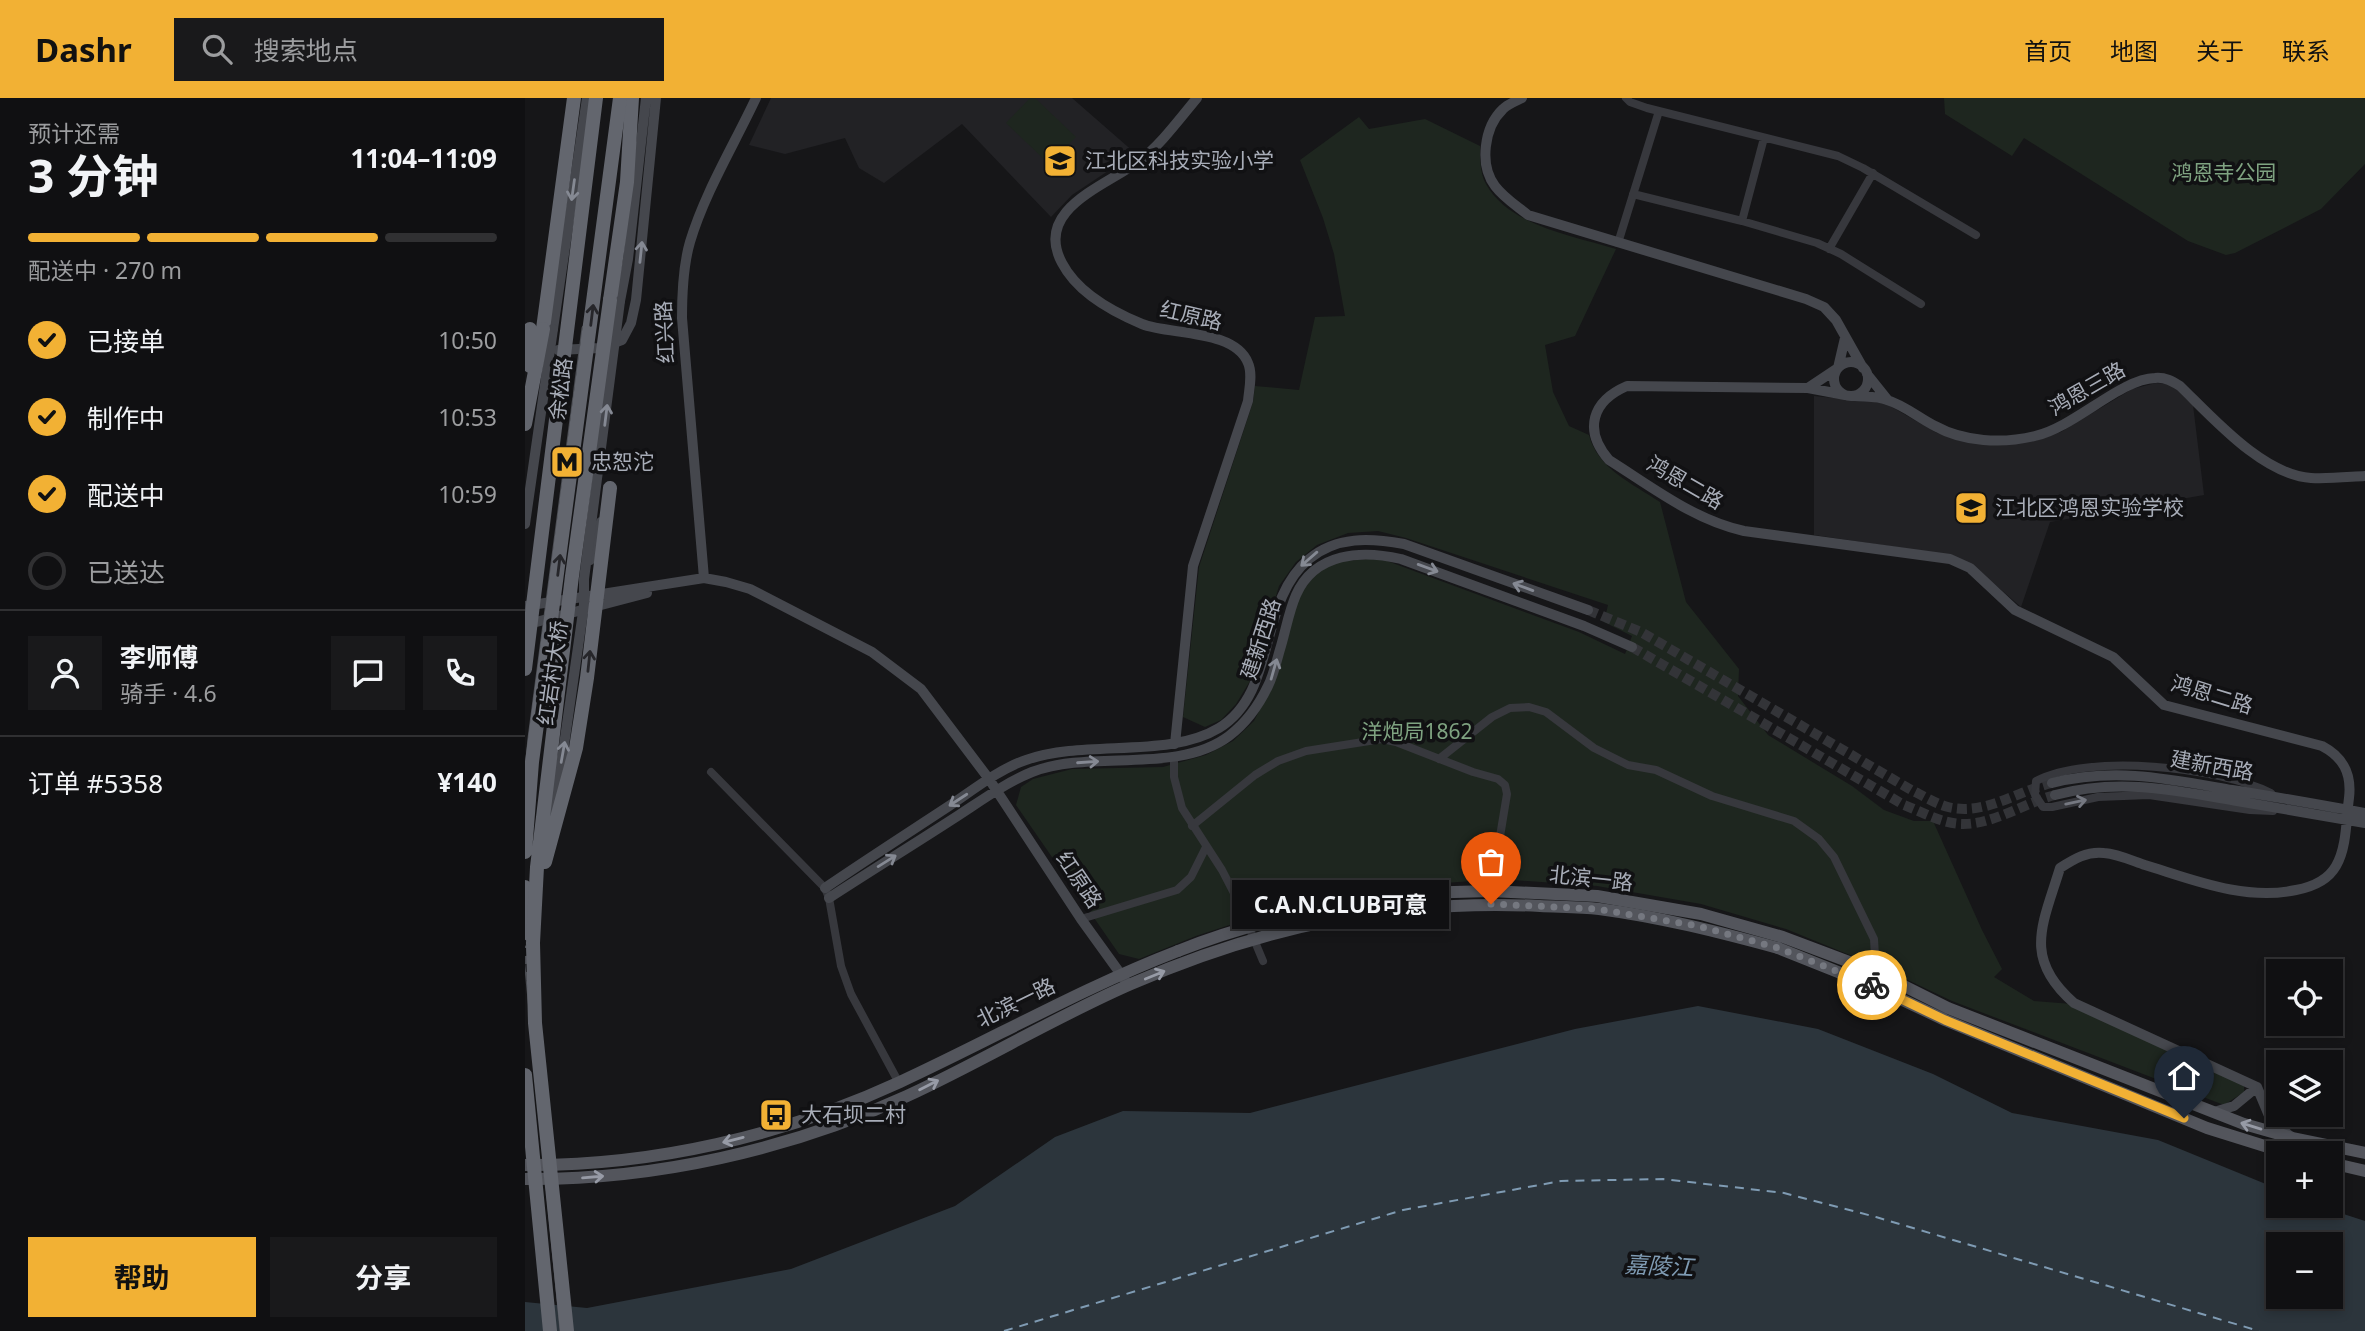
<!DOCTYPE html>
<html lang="zh">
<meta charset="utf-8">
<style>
body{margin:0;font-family:"Noto Sans","Noto Sans SC",sans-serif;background:#19191b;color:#f1f3f6;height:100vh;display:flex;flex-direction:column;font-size:26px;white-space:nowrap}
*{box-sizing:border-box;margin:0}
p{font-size:23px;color:#9c9d9f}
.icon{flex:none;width:38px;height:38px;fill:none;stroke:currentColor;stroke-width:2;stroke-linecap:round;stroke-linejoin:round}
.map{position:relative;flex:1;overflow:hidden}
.panel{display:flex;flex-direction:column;background:#101012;width:525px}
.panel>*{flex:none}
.controls{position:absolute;left:1741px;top:861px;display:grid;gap:14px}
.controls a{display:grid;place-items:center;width:77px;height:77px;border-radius:0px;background:#101012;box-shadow:0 4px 10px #0003,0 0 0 2px #303032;font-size:35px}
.pin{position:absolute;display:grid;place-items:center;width:60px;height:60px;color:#fff;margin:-72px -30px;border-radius:50% 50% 50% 0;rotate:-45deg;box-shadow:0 0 7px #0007}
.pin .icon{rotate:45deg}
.courier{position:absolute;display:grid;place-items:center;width:70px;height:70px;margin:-35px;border:5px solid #f2b134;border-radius:50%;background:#fff;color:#222;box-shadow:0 2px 9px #0007}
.bubble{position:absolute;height:49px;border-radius:0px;background:#101012;box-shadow:0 4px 10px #0003,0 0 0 2px #303032;font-size:23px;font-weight:700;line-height:49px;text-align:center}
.headline em{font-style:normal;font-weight:700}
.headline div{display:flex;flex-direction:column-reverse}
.headline{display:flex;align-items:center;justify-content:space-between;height:119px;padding:0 28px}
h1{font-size:46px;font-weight:700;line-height:52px}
.bar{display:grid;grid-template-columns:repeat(4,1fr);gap:10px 7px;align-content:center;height:84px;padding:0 28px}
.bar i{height:9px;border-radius:5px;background:#303032}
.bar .on{background:#f2b134}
.bar p{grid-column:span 4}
.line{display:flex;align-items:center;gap:18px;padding:0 28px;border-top:2px solid #303032}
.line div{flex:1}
.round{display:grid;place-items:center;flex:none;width:74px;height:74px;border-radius:0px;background:#19191b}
ol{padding:0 28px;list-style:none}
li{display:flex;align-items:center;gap:21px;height:77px}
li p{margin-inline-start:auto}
li .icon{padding:7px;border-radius:50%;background:#f2b134;color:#111;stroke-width:4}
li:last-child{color:#9c9d9f}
li i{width:38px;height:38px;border:4px solid #303032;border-radius:50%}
.cta{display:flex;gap:14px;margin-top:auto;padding:14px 28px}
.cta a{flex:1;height:80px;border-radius:0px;background:#f2b134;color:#111;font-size:28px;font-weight:700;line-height:80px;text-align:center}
.cta a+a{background:#19191b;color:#f1f3f6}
header{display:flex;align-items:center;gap:42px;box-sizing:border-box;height:98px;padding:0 35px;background:#f2b134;color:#111}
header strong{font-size:33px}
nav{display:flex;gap:38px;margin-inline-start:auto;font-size:24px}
.search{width:490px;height:63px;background:#19191b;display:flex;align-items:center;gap:18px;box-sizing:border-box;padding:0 24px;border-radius:0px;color:#9c9d9f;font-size:26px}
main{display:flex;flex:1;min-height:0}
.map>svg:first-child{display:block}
</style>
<header>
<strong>Dashr</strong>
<div class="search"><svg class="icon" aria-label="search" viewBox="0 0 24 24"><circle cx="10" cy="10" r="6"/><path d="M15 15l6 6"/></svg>搜索地点</div>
<nav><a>首页</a><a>地图</a><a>关于</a><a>联系</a></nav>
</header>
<main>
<section class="panel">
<div class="headline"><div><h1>3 分钟</h1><p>预计还需</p></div><em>11:04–11:09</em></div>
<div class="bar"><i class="on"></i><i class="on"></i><i class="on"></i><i></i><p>配送中 · 270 m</p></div>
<ol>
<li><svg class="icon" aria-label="check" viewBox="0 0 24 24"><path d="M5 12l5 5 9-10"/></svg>已接单<p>10:50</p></li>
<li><svg class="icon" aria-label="check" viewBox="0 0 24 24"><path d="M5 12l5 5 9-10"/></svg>制作中<p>10:53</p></li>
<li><svg class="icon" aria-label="check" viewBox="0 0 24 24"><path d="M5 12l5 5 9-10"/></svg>配送中<p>10:59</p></li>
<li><i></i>已送达</li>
</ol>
<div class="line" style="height:126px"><a class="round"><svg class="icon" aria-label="person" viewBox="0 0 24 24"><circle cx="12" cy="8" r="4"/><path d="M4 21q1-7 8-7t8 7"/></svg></a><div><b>李师傅</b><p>骑手 · 4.6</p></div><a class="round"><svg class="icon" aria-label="chat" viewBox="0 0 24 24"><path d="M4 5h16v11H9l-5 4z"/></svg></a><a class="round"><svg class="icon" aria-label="phone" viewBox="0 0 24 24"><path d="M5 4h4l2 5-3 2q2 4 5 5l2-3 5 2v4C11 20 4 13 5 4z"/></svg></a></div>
<div class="line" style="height:91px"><div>订单 #5358</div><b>¥140</b></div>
<div class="cta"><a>帮助</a><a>分享</a></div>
</section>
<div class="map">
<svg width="1840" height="1233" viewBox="0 0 1840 1233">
<rect width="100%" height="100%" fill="#161618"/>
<path fill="#222225" d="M246,0H547L610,55L547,97L526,119L437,26L359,85L334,70L320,40L260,56L224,47Z
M1631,285L1643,286L1652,290L1668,307L1679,397L1525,424L1496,509L1446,466L1425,457L1289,437V298L1360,305L1412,335L1510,343L1536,334L1607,291Z"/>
<path fill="#1e261f" d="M505,0H510L551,39L524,66L481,25Z
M1419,0H1840V66L1796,111L1710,155L1701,157L1663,143L1499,40L1487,58L1420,16Z
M834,19L844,31L900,21L955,48C955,60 955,76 961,86C984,128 1049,138 1091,151L1050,238L1020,247L1028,294L1044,328L1064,337C1072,370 1108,386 1135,404L1161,504L1214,571L1213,598L1243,637L1327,688L1359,712L1389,723H1408L1457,832L1477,871L1469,879L1509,903L1547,906L1719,987V994L1699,1007L1427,903L1364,873L1261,831L1176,806L1072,788L975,781L892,787L804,800L744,814L671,838L614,861L594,856L491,707L496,689L508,681L547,671L638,669L681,657L708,643L729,623L747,588L774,497L791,476L810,464L854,460L1054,534L1100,556L1107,538L1079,524L1083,507L881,440L853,433L823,435L792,447L771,464L754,488L725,583L711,606L696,622L680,629L658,619L674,469L728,304L730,288L774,292L790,219L820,218L809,156L798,120L775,62Z"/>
<path fill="#2c353c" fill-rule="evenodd" d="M1173,908L1293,931L1408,976L1487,1015L1633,1042L1753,1091L1754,1108H1794L1840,1123V1233H0V1204L62,1210L266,1171L430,1108L530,1039L598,1013L725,1015L1050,931ZM1754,1146H1806V1199H1754Z"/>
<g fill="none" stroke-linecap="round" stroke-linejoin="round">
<path stroke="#7f9bb3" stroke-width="2" stroke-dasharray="9 7" stroke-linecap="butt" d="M479,1233L878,1112L1036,1083L1138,1081L1259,1095L1351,1119L1734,1233"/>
<path stroke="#333438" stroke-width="10" stroke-dasharray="10 5" stroke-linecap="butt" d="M1063,512L1116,534L1388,693C1399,698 1411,706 1423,709C1460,718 1492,693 1527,685
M1107,549L1379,707C1397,714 1416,725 1436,726C1468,727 1499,705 1530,697"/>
<path stroke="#37383d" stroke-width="8" d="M1101,0L1105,4L1122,10L1313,58L1338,70L1451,137
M1108,96L1217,123L1292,145L1316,156L1396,206
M1217,123L1239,40
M1093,145L1134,13
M1304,151L1348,75
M649,658V679L657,710L697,772L713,803L738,863
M914,661L967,619L985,610L1004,609L1021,614L1069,650L1103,667L1131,672L1187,698L1269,723L1294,741L1309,759L1349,841L1351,874
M186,674L300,790L304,800L316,868L326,896L374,985
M1746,695C1693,669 1564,655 1511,683L1510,697L1518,709H1527L1573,699L1624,697L1725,712L1748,713
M667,728L730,677L753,663L781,653L857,641L871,644L948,674L973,681L980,687L982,696L966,793
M556,821L652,792L666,779L681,749"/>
<path stroke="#45474d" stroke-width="10" d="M997,0C991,3 983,6 978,11C959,29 954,67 970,88C979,100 992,108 1003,117L1281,201L1299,209L1311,222L1338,270
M95,203L103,161L121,0
M28,231L62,0
M33,252L75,250L97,242L106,225L111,202L131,0
M1309 281a17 17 0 1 1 34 0a17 17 0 1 1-34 0Z
M1342,276L1362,301
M1283,290L1313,270L1320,240
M1320,297L1283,290L1102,288C1067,303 1058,332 1084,362C1127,389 1169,422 1219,433L1425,461L1445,470L1490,512L1588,559L1639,607L1797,648C1818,659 1827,675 1824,700C1821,722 1822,749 1811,768C1803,782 1787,789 1771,792C1720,803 1669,782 1620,767C1608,763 1593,756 1579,755C1562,753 1549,761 1535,770C1518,826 1497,860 1549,905L1732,989
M1330,298C1340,299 1353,298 1362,302C1379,307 1394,320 1410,328C1439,344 1477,346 1510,338C1550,329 1595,281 1630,280C1640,279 1647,283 1655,288C1688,320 1738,377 1786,380C1803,381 1822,379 1840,378
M65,462L76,424
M179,480L157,220C157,194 158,168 165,144C180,94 209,47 231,0
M0,508L179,480L201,484L225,491L347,554L396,591L464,681L556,821L600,882
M0,527L122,495
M650,646L668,468L723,303C724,291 728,276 723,265C710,231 644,237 617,226C588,214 552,194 537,165C508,111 581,88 614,63C634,49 656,19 672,0
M1527,685C1590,669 1644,681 1707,692C1752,699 1796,707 1840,715
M1530,697C1594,680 1648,692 1712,703C1755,710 1797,718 1840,725
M300,790C341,762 383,735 424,708C448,692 474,671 501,662C561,641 643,661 694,630C753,594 732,504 784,461C812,438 845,440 879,446L1063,512
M304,800C347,772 391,745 434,717C457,702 482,684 507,674C567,651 652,677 704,638C721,625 734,607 743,588C749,576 752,561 756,548C761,531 764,513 771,497C790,454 837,452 876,461L1059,528L1107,549
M1689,1014L1709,1008L1732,989L1745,1020L1766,1039"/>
<path stroke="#53555c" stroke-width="12" d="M849,802L892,795L966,793L1072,798L1176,816L1258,839L1351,874L1423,910L1719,1026L1768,1040L1840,1055
M1253,850L1348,888L1420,922L1682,1030L1762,1055
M1806,1065L1840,1073
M0,1067C128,1068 258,1038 375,984C468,941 557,890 653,853"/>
<path stroke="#63666e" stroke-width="14" d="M85,202L102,84L107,0
M18,231L49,0
M0,789L4,836"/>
<defs>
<path id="rail" d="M0,693L5,640L59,230
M0,850L37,1233"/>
</defs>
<use href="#rail" stroke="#4a4c52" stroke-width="5"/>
<use href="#rail" stroke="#111113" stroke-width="2.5" stroke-dasharray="8" stroke-linecap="butt"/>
<path stroke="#45474d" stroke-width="10" d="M0,426L28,231
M23,729L38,654L59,507V481L95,203"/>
<path stroke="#53555c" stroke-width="12" d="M653,853C716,828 782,812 849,802
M0,1081C130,1082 264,1052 382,998C458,963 530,919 606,886C739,828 869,801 1015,808C1034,809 1054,809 1074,811C1135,819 1194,834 1253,850"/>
<path stroke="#63666e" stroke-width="14" d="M5,231V268
M0,326L18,231
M0,571L71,0
M0,754L7,664L95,0
M20,764L51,650L62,580L85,390
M0,977L25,1233
M42,1233L10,925L8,845L12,769L47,478L85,202"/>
</g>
<defs><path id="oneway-shaft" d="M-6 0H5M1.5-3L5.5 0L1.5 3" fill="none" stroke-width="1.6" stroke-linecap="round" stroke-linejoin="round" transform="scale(1.75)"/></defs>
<g stroke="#858993">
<use href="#oneway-shaft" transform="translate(48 92) rotate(98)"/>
<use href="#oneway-shaft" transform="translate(116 154) rotate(-84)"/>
<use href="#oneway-shaft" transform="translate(81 317) rotate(-83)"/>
<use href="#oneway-shaft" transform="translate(784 461) rotate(139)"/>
<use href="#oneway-shaft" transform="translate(903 470) rotate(20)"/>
<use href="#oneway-shaft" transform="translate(998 489) rotate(-160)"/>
<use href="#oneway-shaft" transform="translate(749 571) rotate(-74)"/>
<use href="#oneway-shaft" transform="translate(38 654) rotate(-80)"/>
<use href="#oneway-shaft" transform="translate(563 664) rotate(-4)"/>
<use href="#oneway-shaft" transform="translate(433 702) rotate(147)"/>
<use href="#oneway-shaft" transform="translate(362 763) rotate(-32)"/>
</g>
<g stroke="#26262a">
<use href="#oneway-shaft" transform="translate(67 217) rotate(-83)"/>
<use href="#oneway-shaft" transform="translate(34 467) rotate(-83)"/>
<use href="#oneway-shaft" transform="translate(64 563) rotate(-84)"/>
</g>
<use stroke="#757881" href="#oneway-shaft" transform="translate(1551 704) rotate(-12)"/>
<g stroke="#979ba6">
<use href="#oneway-shaft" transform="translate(630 877) rotate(-22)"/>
<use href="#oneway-shaft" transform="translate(404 987) rotate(-27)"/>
<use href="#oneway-shaft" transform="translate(1726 1028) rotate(-163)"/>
<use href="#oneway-shaft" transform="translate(208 1042) rotate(166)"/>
<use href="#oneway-shaft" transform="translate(68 1079) rotate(-5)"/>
</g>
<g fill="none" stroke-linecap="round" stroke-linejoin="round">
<path stroke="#757880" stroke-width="7" stroke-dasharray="0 12.6" d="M966,806L1072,811L1173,828L1253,850L1347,887"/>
<path stroke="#f2b134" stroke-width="9" d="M1347,887L1420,922L1659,1020"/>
</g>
<defs>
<symbol id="school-square" viewBox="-11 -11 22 22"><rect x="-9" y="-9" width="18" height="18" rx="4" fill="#f2b134" stroke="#111113"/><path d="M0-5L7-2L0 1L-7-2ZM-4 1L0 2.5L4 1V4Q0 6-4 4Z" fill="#111"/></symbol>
<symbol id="metro-square" viewBox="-11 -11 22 22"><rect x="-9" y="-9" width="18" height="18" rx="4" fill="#f2b134" stroke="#111113"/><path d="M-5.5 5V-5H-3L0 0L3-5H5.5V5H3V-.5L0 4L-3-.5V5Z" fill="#111"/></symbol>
<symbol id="bus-square" viewBox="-11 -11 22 22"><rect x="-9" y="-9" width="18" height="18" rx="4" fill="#f2b134" stroke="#111113"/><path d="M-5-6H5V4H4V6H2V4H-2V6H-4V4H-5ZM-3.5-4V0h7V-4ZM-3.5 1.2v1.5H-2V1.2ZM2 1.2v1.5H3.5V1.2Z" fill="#111"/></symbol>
</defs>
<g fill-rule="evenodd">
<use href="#school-square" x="516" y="44" width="38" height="38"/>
<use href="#metro-square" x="23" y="345" width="38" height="38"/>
<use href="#school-square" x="1427" y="391" width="38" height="38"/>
<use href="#bus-square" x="232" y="998" width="38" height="38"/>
</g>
<g text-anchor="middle" stroke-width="7" stroke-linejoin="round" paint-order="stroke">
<g font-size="21" fill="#a8adb8" stroke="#111113" text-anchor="start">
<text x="560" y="70">江北区科技实验小学</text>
<text x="66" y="371">忠恕沱</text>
<text x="1470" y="417">江北区鸿恩实验学校</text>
<text x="276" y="1024">大石坝二村</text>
</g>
<g font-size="21" fill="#7fa381" stroke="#111113">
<text x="1699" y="82">鸿恩寺公园</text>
<text x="892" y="641">洋炮局1862</text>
</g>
<g font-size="21" fill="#a8adb8" stroke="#111113">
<text transform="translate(666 218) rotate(13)" y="7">红原路</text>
<text transform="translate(140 234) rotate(-93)" y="7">红兴路</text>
<text transform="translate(36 291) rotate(-83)" y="7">余松路</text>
<text transform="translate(1562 291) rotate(-30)" y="7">鸿恩三路</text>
<text transform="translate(1160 385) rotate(30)" y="7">鸿恩二路</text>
<text transform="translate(736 541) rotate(-72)" y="7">建新西路</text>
<text transform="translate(28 575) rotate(-82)" y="7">红岩村大桥</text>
<text transform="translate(1687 597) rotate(17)" y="7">鸿恩二路</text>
<text transform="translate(1687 668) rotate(10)" y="7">建新西路</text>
<text transform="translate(1066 781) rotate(6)" y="7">北滨一路</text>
<text transform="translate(554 782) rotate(56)" y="7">红原路</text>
<text transform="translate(491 905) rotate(-26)" y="7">北滨一路</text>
</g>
<g font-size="23" font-style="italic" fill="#7f9bb3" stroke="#111113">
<text transform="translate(1134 1168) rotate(3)" y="8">嘉陵江</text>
</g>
</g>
</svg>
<div class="controls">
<a><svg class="icon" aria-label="locate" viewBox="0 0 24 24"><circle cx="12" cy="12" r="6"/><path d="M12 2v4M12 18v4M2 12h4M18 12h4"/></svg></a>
<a><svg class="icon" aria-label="layers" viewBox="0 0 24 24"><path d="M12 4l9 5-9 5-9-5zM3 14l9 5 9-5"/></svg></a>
<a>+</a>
<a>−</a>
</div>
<div class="pin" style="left:966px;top:806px;background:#ea580c"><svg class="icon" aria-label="bag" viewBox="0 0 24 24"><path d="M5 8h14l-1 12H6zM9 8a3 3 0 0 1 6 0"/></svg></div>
<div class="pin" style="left:1659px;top:1020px;background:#1f2937"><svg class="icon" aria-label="home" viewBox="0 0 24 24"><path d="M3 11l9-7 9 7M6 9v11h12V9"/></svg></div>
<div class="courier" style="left:1347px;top:887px"><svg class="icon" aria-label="bike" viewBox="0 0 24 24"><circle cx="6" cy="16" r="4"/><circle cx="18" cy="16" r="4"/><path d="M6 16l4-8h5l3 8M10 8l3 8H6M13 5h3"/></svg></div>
<div class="bubble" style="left:707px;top:782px;width:217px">C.A.N.CLUB可意</div>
</div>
</main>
